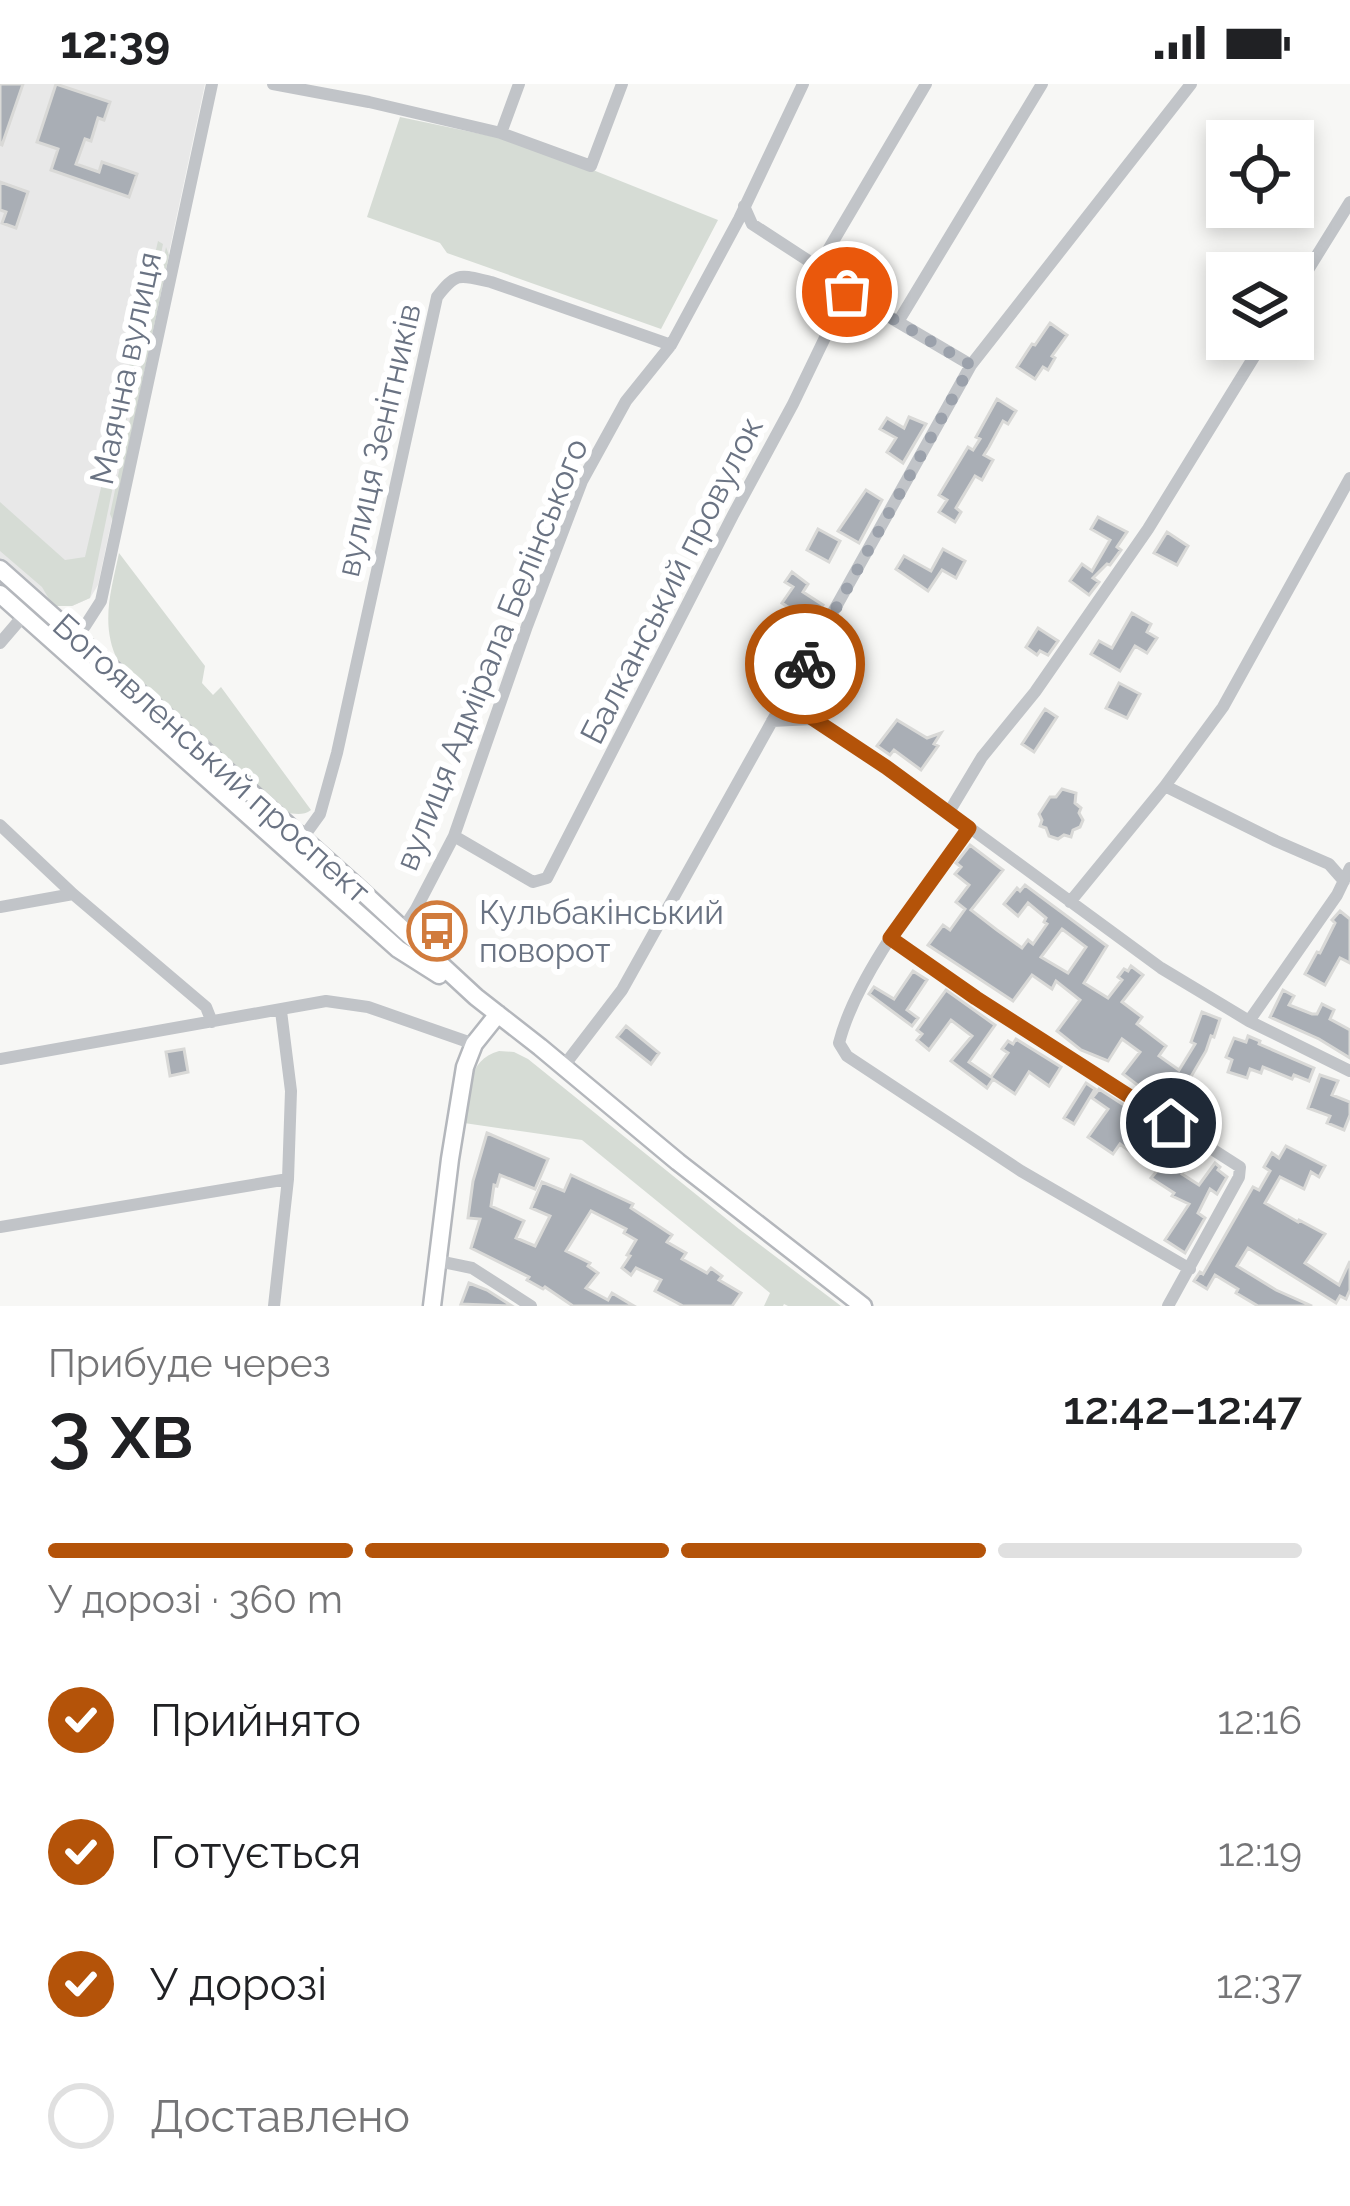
<!DOCTYPE html>
<html lang="uk">
<meta charset="utf-8">
<style>
body{margin:0;font-family:Raleway,sans-serif;background:#f6f6f6;color:#202124;height:100vh;display:flex;flex-direction:column;font-size:45px;white-space:nowrap}
*{box-sizing:border-box;margin:0}
p{font-size:39px;color:#757577}
.icon{flex:none;width:66px;height:66px;fill:none;stroke:currentColor;stroke-width:2;stroke-linecap:round;stroke-linejoin:round}
.map{position:relative;height:1222px;overflow:hidden}
.details{display:flex;flex-direction:column;background:#fff;flex:1}
.details>*{flex:none}
.fabs{position:absolute;left:1206px;top:36px;display:grid;gap:24px}
.fabs a{display:grid;place-items:center;width:108px;height:108px;border-radius:0px;background:#fff;box-shadow:0 6px 18px #0003;font-size:60px}
.pin{position:absolute;display:grid;place-items:center;width:102px;height:102px;color:#fff;margin:-51px;border:6px solid #fff;border-radius:50%;box-shadow:0 3px 12px #0007}
.courier{position:absolute;display:grid;place-items:center;width:120px;height:120px;margin:-60px;border:9px solid #b45309;border-radius:50%;background:#fff;color:#222;box-shadow:0 3px 15px #0007}
.summary em{font-style:normal;font-weight:600}
.summary div{display:flex;flex-direction:column-reverse}
.summary{display:flex;align-items:center;justify-content:space-between;height:204px;padding:0 48px}
h1{font-size:78px;font-weight:600;line-height:90px}
.bar{display:grid;grid-template-columns:repeat(4,1fr);gap:18px 12px;align-content:center;height:144px;padding:0 48px}
.bar i{height:15px;border-radius:9px;background:#e0e0e0}
.bar .selected{background:#b45309}
.bar p{grid-column:span 4}
ol{padding:0 48px;list-style:none}
li{display:flex;align-items:center;gap:36px;height:132px}
li p{margin-inline-start:auto}
li .icon{padding:12px;border-radius:50%;background:#b45309;color:#fff;stroke-width:4}
li:last-child{color:#757577}
li i{width:66px;height:66px;border:6px solid #e0e0e0;border-radius:50%}
.status{display:flex;justify-content:space-between;align-items:center;height:84px;padding:0 60px;background:#fff;direction:ltr}
.status svg{height:33px;fill:currentColor}
.map>svg:first-child{display:block}
</style>
<div class="status"><b>12:39</b><svg viewBox="0 0 49 12"><path d="M0 12V9h3v3zM5 12V6h3v6zM10 12V3h3v9zM15 12V0h3v12zM26 1h20v11H26zM47 4h2v5h-2z"/></svg></div>
<div class="map">
<svg width="1350" height="1222" viewBox="0 0 1350 1222">
<rect width="100%" height="100%" fill="#f7f7f5"/>
<path fill="#e8e8e8" d="M0,0H205L98,501L90,514L72,522H53L0,476Z"/>
<path fill="#d6dcd5" d="M400,33L500,54L588,84L718,136L661,245L447,169L440,159L367,133Z
M158,157L163,160L90,514L72,522H53L42,503L0,467V418L65,476L85,473Z
M166,163L169,171L113,437L110,430Z
M119,469L205,582L202,599L213,611L221,603L311,726C303,732 294,730 285,728L118,577C100,541 111,507 119,469Z
M499,967L514,968L528,975L739,1145L841,1222H788L784,1220L783,1222H764L770,1209L582,1056L464,1039C469,1010 466,976 499,967Z"/>
<path fill="#a9aeb5" stroke="#d9d9d7" stroke-width="3" fill-rule="evenodd" d="M0,0H23L2,61L0,60Z
M56,0L110,18L104,36L98,34L91,57L85,55L76,80L99,88L102,78L137,90L129,113L51,86L58,65L37,58Z
M0,98L28,108L16,144L2,139L6,128L0,126Z
M1050,239L1067,251L1052,272L1055,274L1048,286L1043,283L1035,295L1017,283L1032,260L1035,261Z
M997,315L1016,327L1008,340L1003,337L989,363L984,371L993,376L982,396L975,392L956,424L961,428L955,438L939,428L947,416L939,411L968,363L973,366L980,355L976,353Z
M909,333L926,340L903,379L887,368L896,354L880,345L887,334L904,344Z
M866,406L882,416L859,459L838,447Z
M1098,433L1127,448L1117,463L1121,466L1110,481L1107,480L1093,494L1099,498L1089,511L1070,497L1082,480L1092,487L1110,456L1091,445Z
M818,445L840,457L829,478L807,466Z
M1167,448L1188,462L1177,481L1154,469Z
M943,465L965,477L956,494L942,486L928,507L896,485L904,472L931,487Z
M792,488L808,500L803,508L823,521L799,556L787,549L798,530L782,519L793,503L785,498Z
M1132,529L1151,540L1147,548L1157,554L1147,569L1135,562L1120,587L1091,570L1099,557L1112,564Z
M1038,544L1058,557L1048,571L1040,567L1037,571L1026,563Z
M1119,599L1140,610L1127,634L1106,624Z
M1045,625L1057,633L1034,668L1022,660Z
M897,636L927,654L941,649L934,660L938,662L921,686L894,666L890,671L877,662Z
M1062,705L1076,709L1075,719L1081,724L1079,729L1083,736L1080,743L1073,746L1071,753L1064,751L1058,755L1049,752L1046,744L1040,742L1042,736L1039,730L1050,713H1056Z
M970,761L1003,786L971,826L997,846L1022,864L1028,856L1033,860L1047,840L1044,838L1046,834L1028,819L1018,832L1004,820L1017,804L1020,807L1025,801L1107,862L1084,899L1108,914L1122,896L1118,893L1124,885L1128,887L1131,882L1143,891L1122,918L1142,933L1137,940L1166,962L1159,972L1179,986L1195,960L1191,958L1202,928L1220,935L1214,953L1211,952L1206,967L1189,996L1195,1000L1191,1010L1179,1026L1162,1016L1167,1009L1149,999L1144,1006L1123,990L1140,968L1122,955L1108,977L1081,966L1057,947L1080,916L1056,897L1052,905L1032,891L1013,917L928,861L943,841L950,846L965,825L956,818L969,801L955,790L961,783L956,779ZM1062,845L1086,863L1068,889L1041,873Z
M1340,827L1350,835V879L1340,874L1325,901L1305,890L1317,868L1320,869L1335,839L1332,836Z
M913,887L927,896L907,926L918,934L912,942L869,910L874,903L894,915Z
M946,906L995,941L969,978L991,993L1008,969L1002,965L1008,957L1013,960L1016,955L1061,983L1049,1002L1029,988L1015,1010L993,995L987,1004L951,977L972,952L951,936L929,966L917,956L922,950L917,946Z
M1283,906L1294,912L1289,921L1312,930H1317L1322,920L1334,926L1330,935L1350,946V974L1319,955L1270,933Z
M626,942L659,969L651,980L617,953Z
M1248,952L1260,957L1259,960L1314,984L1309,997L1294,991L1292,995L1263,983L1261,989L1250,985L1247,994L1228,988L1232,976L1226,973L1234,954L1246,958Z
M184,965L188,988L170,992L166,968Z
M1320,991L1338,997L1332,1011L1350,1018V1031L1344,1046L1327,1039L1330,1032L1308,1024Z
M1086,999L1095,1005L1074,1040L1064,1034Z
M1099,1005L1144,1034L1162,1049L1141,1076L1120,1060L1113,1070L1088,1053L1108,1025L1092,1014Z
M487,1049L548,1075L535,1105L500,1091L497,1102L494,1101L491,1122L524,1137L516,1154L535,1162L550,1132L531,1124L542,1098L564,1107L571,1091L633,1120L631,1124L672,1151L667,1158L686,1169L682,1175L707,1189L711,1184L722,1192L719,1196L741,1209L732,1222H683L655,1207L661,1196L636,1184L631,1191L622,1184L630,1172L627,1171L636,1156L624,1149L626,1145L591,1127L566,1167L590,1179L588,1182L598,1189L586,1204L608,1216L612,1209L634,1222H573L545,1203L543,1205L527,1196L529,1193L471,1164L480,1135L468,1134L473,1097Z
M1184,1060L1196,1068L1182,1090L1199,1101L1215,1079L1220,1083L1218,1086L1227,1093L1217,1110L1210,1105L1198,1129L1205,1134L1185,1169L1165,1156L1189,1120L1172,1112L1174,1109L1151,1094L1173,1068L1177,1071Z
M1286,1062L1325,1082L1319,1093L1311,1088L1304,1105L1280,1093L1265,1119L1298,1138L1299,1136L1325,1150L1305,1179L1339,1201L1350,1177V1206L1346,1215L1340,1212L1336,1219L1248,1164L1237,1182L1276,1206L1312,1222H1258L1236,1209L1238,1205L1215,1191L1207,1205L1194,1197L1200,1188L1203,1190L1253,1103L1259,1106L1270,1087L1264,1083L1272,1069L1279,1074Z
M469,1199L487,1206L512,1222L461,1220Z"/>
<g fill="none" stroke-linecap="round" stroke-linejoin="round">
<defs>
<path id="secondary" d="M0,485L356,802L476,913L540,963L678,1078L863,1222
M0,510L398,865L439,891
M432,1222L450,1075L465,983L474,960L498,930"/>
</defs>
<use href="#secondary" stroke="#b4b7bc" stroke-width="21"/>
<path stroke="#c1c4c8" stroke-width="12" d="M273,0L369,18L501,49L591,82L622,0
M501,49L519,0
M744,122L752,140L818,183L847,208L971,281
M818,183L926,0
M1293,210L1350,118
M898,238L1042,0
M0,559L24,531
M64,567L85,542L101,517L212,0
M793,602L812,635L887,683L1161,884L1249,937L1350,987
M772,637L812,635
M1165,702L1276,757L1329,780L1344,797
M949,728L982,673L1035,608L1148,445L1265,255
M0,741L73,810L206,923L212,938
M969,744C926,804 857,888 839,959L847,972L1021,1087L1190,1185
M454,752L533,798L547,794L733,431L793,320L847,208
M302,755L320,730L337,669L437,213C457,187 460,191 491,198L671,261
M1070,818L1165,702L1223,623L1350,394
M0,823L73,810
M403,845L416,825L454,752L527,542L582,397L626,317L671,261L739,135L803,0
M890,854L976,914L1240,1083L1239,1093L1168,1222
M1249,937L1337,811L1350,784
M0,975L326,917L368,923L474,960
M563,983L622,906L971,281L1191,0
M0,1143L288,1095
M438,1177L472,1184L531,1222
M274,1222L288,1095L291,1007L281,927"/>
<use href="#secondary" stroke="#fff" stroke-width="16"/>
</g>
<g fill="none" stroke-linecap="round" stroke-linejoin="round">
<path stroke="#9ba1ab" stroke-width="12" stroke-dasharray="0 21.6" d="M805,580L971,281L847,208"/>
<path stroke="#b45309" stroke-width="15" d="M805,580L793,602L812,634L886,683L969,744L890,854L976,914L1171,1039"/>
</g>
<defs>
<symbol id="bus-ring" viewBox="-11 -11 22 22"><circle r="9.5" fill="#fff" stroke="#d17b3c" stroke-width="1.5"/><path d="M-5-6H5V4H4V6H2V4H-2V6H-4V4H-5ZM-3.5-4V0h7V-4ZM-3.5 1.2v1.5H-2V1.2ZM2 1.2v1.5H3.5V1.2Z" fill="#d17b3c"/></symbol>
</defs>
<g fill-rule="evenodd">
<use href="#bus-ring" x="404" y="814" width="66" height="66"/>
</g>
<g text-anchor="middle" stroke-width="12" stroke-linejoin="round" paint-order="stroke">
<g font-size="33" fill="#6a7383" stroke="#fff">
<text transform="translate(125 284) rotate(-78)" y="12">Маячна вулиця</text>
<text transform="translate(378 356) rotate(-77)" y="12">вулиця Зенітників</text>
<text transform="translate(671 496) rotate(-63)" y="12">Балканський провулок</text>
<text transform="translate(491 570) rotate(-68)" y="12">вулиця Адмірала Белінського</text>
<text transform="translate(212 674) rotate(42)" y="12">Богоявленський проспект</text>
</g>
<g font-size="33" fill="#6a7383" stroke="#fff" text-anchor="start">
<text x="479" y="840">Кульбакінський<tspan x="479" dy="38">поворот</tspan></text>
</g>
</g>
</svg>
<div class="fabs">
<a><svg class="icon" aria-label="locate" viewBox="0 0 24 24"><circle cx="12" cy="12" r="6"/><path d="M12 2v4M12 18v4M2 12h4M18 12h4"/></svg></a>
<a><svg class="icon" aria-label="layers" viewBox="0 0 24 24"><path d="M12 4l9 5-9 5-9-5zM3 14l9 5 9-5"/></svg></a>
</div>
<div class="pin" style="left:847px;top:208px;background:#ea580c"><svg class="icon" aria-label="bag" viewBox="0 0 24 24"><path d="M5 8h14l-1 12H6zM9 8a3 3 0 0 1 6 0"/></svg></div>
<div class="pin" style="left:1171px;top:1039px;background:#1f2937"><svg class="icon" aria-label="home" viewBox="0 0 24 24"><path d="M3 11l9-7 9 7M6 9v11h12V9"/></svg></div>
<div class="courier" style="left:805px;top:580px"><svg class="icon" aria-label="bike" viewBox="0 0 24 24"><circle cx="6" cy="16" r="4"/><circle cx="18" cy="16" r="4"/><path d="M6 16l4-8h5l3 8M10 8l3 8H6M13 5h3"/></svg></div>
</div>
<section class="details">
<div class="summary"><div><h1>3 хв</h1><p>Прибуде через</p></div><em>12:42–12:47</em></div>
<div class="bar"><i class="selected"></i><i class="selected"></i><i class="selected"></i><i></i><p>У дорозі · 360 m</p></div>
<ol>
<li><svg class="icon" aria-label="check" viewBox="0 0 24 24"><path d="M5 12l5 5 9-10"/></svg>Прийнято<p>12:16</p></li>
<li><svg class="icon" aria-label="check" viewBox="0 0 24 24"><path d="M5 12l5 5 9-10"/></svg>Готується<p>12:19</p></li>
<li><svg class="icon" aria-label="check" viewBox="0 0 24 24"><path d="M5 12l5 5 9-10"/></svg>У дорозі<p>12:37</p></li>
<li><i></i>Доставлено</li>
</ol>
</section>
